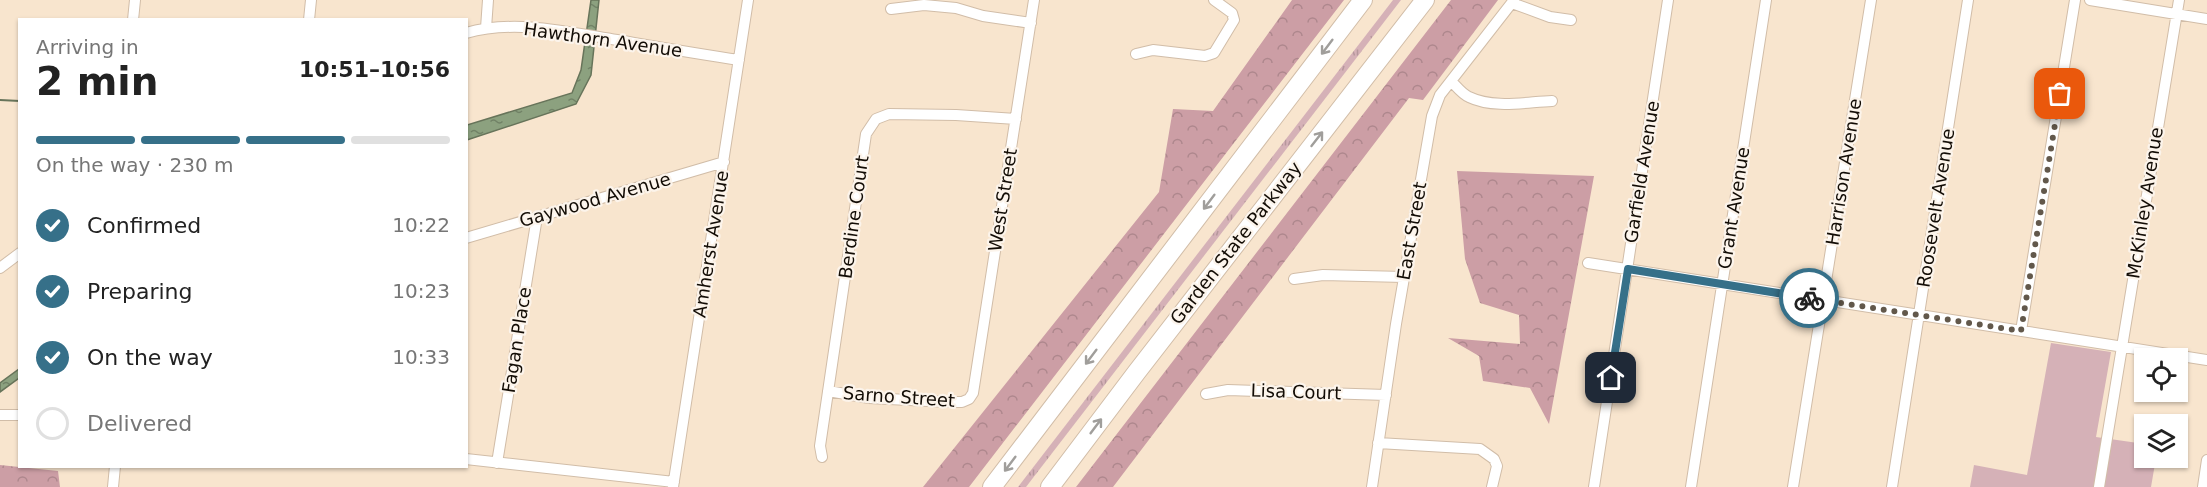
<!DOCTYPE html>
<meta charset="utf-8">
<style>
body{margin:0;font-family:"DejaVu Sans",sans-serif;background:#f2f2f2;color:#222;height:100vh;display:flex;flex-direction:column;font-size:22px;white-space:nowrap}
*{box-sizing:border-box;margin:0}
p{font-size:20px;color:#767676}
.icon{flex:none;width:33px;height:33px;fill:none;stroke:currentColor;stroke-width:2;stroke-linecap:round;stroke-linejoin:round}
.map{position:relative;flex:1;overflow:hidden}
.panel{position:absolute;left:18px;top:18px;width:450px;height:450px;display:flex;flex-direction:column;background:#fff;border-radius:0px;box-shadow:0 2px 4px #0004}
.panel>*{flex:none}
.tools{position:absolute;left:2134px;top:348px;display:grid;gap:12px}
.tools a{display:grid;place-items:center;width:54px;height:54px;border-radius:0px;background:#fff;box-shadow:0 2px 4px #0004;font-size:30px}
.pin{position:absolute;display:grid;place-items:center;width:51px;height:51px;color:#fff;margin:-26px;border-radius:12px;box-shadow:0 3px 9px #0006}
.courier{position:absolute;display:grid;place-items:center;width:60px;height:60px;margin:-30px;border:4px solid #367089;border-radius:50%;background:#fff;color:#222;box-shadow:0 2px 8px #0007}
.overview em{font-style:normal;font-weight:600}
.overview div{display:flex;flex-direction:column-reverse}
.overview{display:flex;align-items:center;justify-content:space-between;height:102px;padding:0 18px}
h1{font-size:39px;font-weight:600;line-height:45px}
.bar{display:grid;grid-template-columns:repeat(4,1fr);gap:9px 6px;align-content:center;height:72px;padding:0 18px}
.bar i{height:8px;border-radius:4px;background:#e0e0e0}
.bar .on{background:#367089}
.bar p{grid-column:span 4}
ol{padding:0 18px;list-style:none}
li{display:flex;align-items:center;gap:18px;height:66px}
li p{margin-inline-start:auto}
li .icon{padding:6px;border-radius:50%;background:#367089;color:#fff;stroke-width:4}
li:last-child{color:#767676}
li i{width:33px;height:33px;border:3px solid #e0e0e0;border-radius:50%}
.map>svg:first-child{display:block}
</style>
<div class="map">
<svg width="2207" height="487" viewBox="0 0 2207 487">
<defs>
<pattern id="grass-tufts" width="24" height="20" patternUnits="userSpaceOnUse" patternTransform="scale(1.5)"><rect width="24" height="20" fill="#d5b1b7"/><path d="M3 7l-1-3M5 7V3M7 7l1-3M15 17l-1-3M17 17v-4M19 17l1-3" fill="none" stroke="#b6979c"/></pattern>
<pattern id="forest-crowns" width="20" height="18" patternUnits="userSpaceOnUse" patternTransform="scale(1.5)"><rect width="20" height="18" fill="#cc9ea5"/><path d="M2 6a3 3 0 1 1 6 0M12 15a3 3 0 1 1 6 0" fill="none" stroke="#ae878d"/></pattern>
<pattern id="water-ripples" width="26" height="14" patternUnits="userSpaceOnUse" patternTransform="scale(1.5)"><rect width="26" height="14" fill="#8ca17f"/><path d="M2 4q2-2 4 0t4 0M15 11q2-2 4 0t4 0" fill="none" stroke="#718266"/></pattern>
</defs>
<rect width="100%" height="100%" fill="#f8e5ce"/>
<path fill="url(#grass-tufts)" d="M1393,0H1401L1026,487H1018Z"/>
<path fill="url(#forest-crowns)" d="M1292,0H1344L969,487H923L1159,192L1173,109L1213,111Z
M1451,0H1498L1423,100L1409,98L1113,487H1076Z
M1457,171L1594,176L1549,424L1530,388L1483,381L1479,356L1448,338L1520,344L1519,315L1480,303L1465,259Z
M0,465L58,471L60,487H0Z"/>
<path fill="#d5b1b7" d="M2051,343L2111,352L2096,437L2145,444V458H2156L2151,487H1970L1974,465L2027,475Z"/>
<path fill="url(#water-ripples)" stroke="#67745a" stroke-width="1.5" d="M591,0H599L591,75L576,104L467,140V125L572,93L581,70Z
M19,369V378L0,392V383Z"/>
<g fill="none" stroke-linecap="round" stroke-linejoin="round">
<path stroke="#67745a" stroke-width="2" d="M0,100L20,101"/>
<defs>
<path id="minor" d="M2090,0L2207,19
M1512,3L1550,17L1571,20
M891,9L924,5L956,8L983,16L1031,23
M133,20L135,0
M309,20L311,0
M486,28L488,0
M466,33C515,19 568,32 617,40C658,47 698,54 739,60
M1136,54L1153,50L1205,56L1214,53L1234,20L1232,13L1214,0
M1451,81C1457,87 1462,94 1469,97C1494,109 1526,102 1552,101
M466,238L724,162
M1588,263L2207,360
M0,268L20,253
M1294,279L1323,275L1404,277
M2021,331L2075,0
M828,391L869,398L948,402H962L969,399L973,393L1034,0
M1206,394L1228,390L1386,395
M0,415H20
M1378,443L1480,449L1494,459L1497,466L1492,487
M822,457L820,446L866,134L876,119L889,114L956,115L1016,119
M466,459L674,482
M497,463L537,217
M113,487L115,466
M673,487L748,0
M1372,487L1396,324L1432,116L1440,95L1514,0
M1594,487L1668,0
M1691,487L1766,0
M1793,487L1871,0
M1892,487L1968,0
M2099,487L2179,0
M2203,487L2207,460"/>
<path id="motorway" d="M992,487L1363,0
M1050,487L1136,373L1425,0"/>
</defs>
<use href="#minor" stroke="#d1bda8" stroke-width="12"/>
<use href="#motorway" stroke="#d1bda8" stroke-width="20"/>
<use href="#minor" stroke="#fff" stroke-width="10"/>
<use href="#motorway" stroke="#fff" stroke-width="18"/>
</g>
<defs><path id="oneway-shaft" d="M-6 0H5M1.5-3L5.5 0L1.5 3" fill="none" stroke-width="1.6" stroke-linecap="round" stroke-linejoin="round" transform="scale(1.5)"/></defs>
<g stroke="#a09e9b">
<use href="#oneway-shaft" transform="translate(1327 47) rotate(127)"/>
<use href="#oneway-shaft" transform="translate(1317 139) rotate(-52)"/>
<use href="#oneway-shaft" transform="translate(1209 202) rotate(127)"/>
<use href="#oneway-shaft" transform="translate(1091 357) rotate(127)"/>
<use href="#oneway-shaft" transform="translate(1096 426) rotate(-53)"/>
<use href="#oneway-shaft" transform="translate(1010 464) rotate(127)"/>
</g>
<g fill="none" stroke-linecap="round" stroke-linejoin="round">
<path stroke="#62584b" stroke-width="6" stroke-dasharray="0 10.8" d="M1809,298L2021,331L2060,94"/>
<path stroke="#367089" stroke-width="8" d="M1611,378L1628,269L1809,298"/>
</g>
<g text-anchor="middle" stroke-width="4.5" stroke-linejoin="round" paint-order="stroke">
<g font-size="18" fill="#120c05" stroke="#fcf4eb">
<text transform="translate(603 40) rotate(8)" y="6">Hawthorn Avenue</text>
<text transform="translate(1642 172) rotate(-81)" y="6">Garfield Avenue</text>
<text transform="translate(1844 172) rotate(-81)" y="6">Harrison Avenue</text>
<text transform="translate(595 200) rotate(-16)" y="6">Gaywood Avenue</text>
<text transform="translate(1003 200) rotate(-81)" y="6">West Street</text>
<text transform="translate(2145 203) rotate(-81)" y="6">McKinley Avenue</text>
<text transform="translate(1734 208) rotate(-81)" y="6">Grant Avenue</text>
<text transform="translate(1936 208) rotate(-81)" y="6">Roosevelt Avenue</text>
<text transform="translate(854 217) rotate(-82)" y="6">Berdine Court</text>
<text transform="translate(1412 231) rotate(-80)" y="6">East Street</text>
<text transform="translate(1236 243) rotate(-52)" y="6">Garden State Parkway</text>
<text transform="translate(711 244) rotate(-81)" y="6">Amherst Avenue</text>
<text transform="translate(517 340) rotate(-81)" y="6">Fagan Place</text>
<text transform="translate(1296 392) rotate(2)" y="6">Lisa Court</text>
<text transform="translate(899 397) rotate(4)" y="6">Sarno Street</text>
</g>
</g>
</svg>
<div class="tools">
<a><svg class="icon" aria-label="locate" viewBox="0 0 24 24"><circle cx="12" cy="12" r="6"/><path d="M12 2v4M12 18v4M2 12h4M18 12h4"/></svg></a>
<a><svg class="icon" aria-label="layers" viewBox="0 0 24 24"><path d="M12 4l9 5-9 5-9-5zM3 14l9 5 9-5"/></svg></a>
</div>
<div class="pin" style="left:2060px;top:94px;background:#ea580c"><svg class="icon" aria-label="bag" viewBox="0 0 24 24"><path d="M5 8h14l-1 12H6zM9 8a3 3 0 0 1 6 0"/></svg></div>
<div class="pin" style="left:1611px;top:378px;background:#1f2937"><svg class="icon" aria-label="home" viewBox="0 0 24 24"><path d="M3 11l9-7 9 7M6 9v11h12V9"/></svg></div>
<div class="courier" style="left:1809px;top:298px"><svg class="icon" aria-label="bike" viewBox="0 0 24 24"><circle cx="6" cy="16" r="4"/><circle cx="18" cy="16" r="4"/><path d="M6 16l4-8h5l3 8M10 8l3 8H6M13 5h3"/></svg></div>
<section class="panel">
<div class="overview"><div><h1>2 min</h1><p>Arriving in</p></div><em>10:51–10:56</em></div>
<div class="bar"><i class="on"></i><i class="on"></i><i class="on"></i><i></i><p>On the way · 230 m</p></div>
<ol>
<li><svg class="icon" aria-label="check" viewBox="0 0 24 24"><path d="M5 12l5 5 9-10"/></svg>Confirmed<p>10:22</p></li>
<li><svg class="icon" aria-label="check" viewBox="0 0 24 24"><path d="M5 12l5 5 9-10"/></svg>Preparing<p>10:23</p></li>
<li><svg class="icon" aria-label="check" viewBox="0 0 24 24"><path d="M5 12l5 5 9-10"/></svg>On the way<p>10:33</p></li>
<li><i></i>Delivered</li>
</ol>
</section>
</div>
